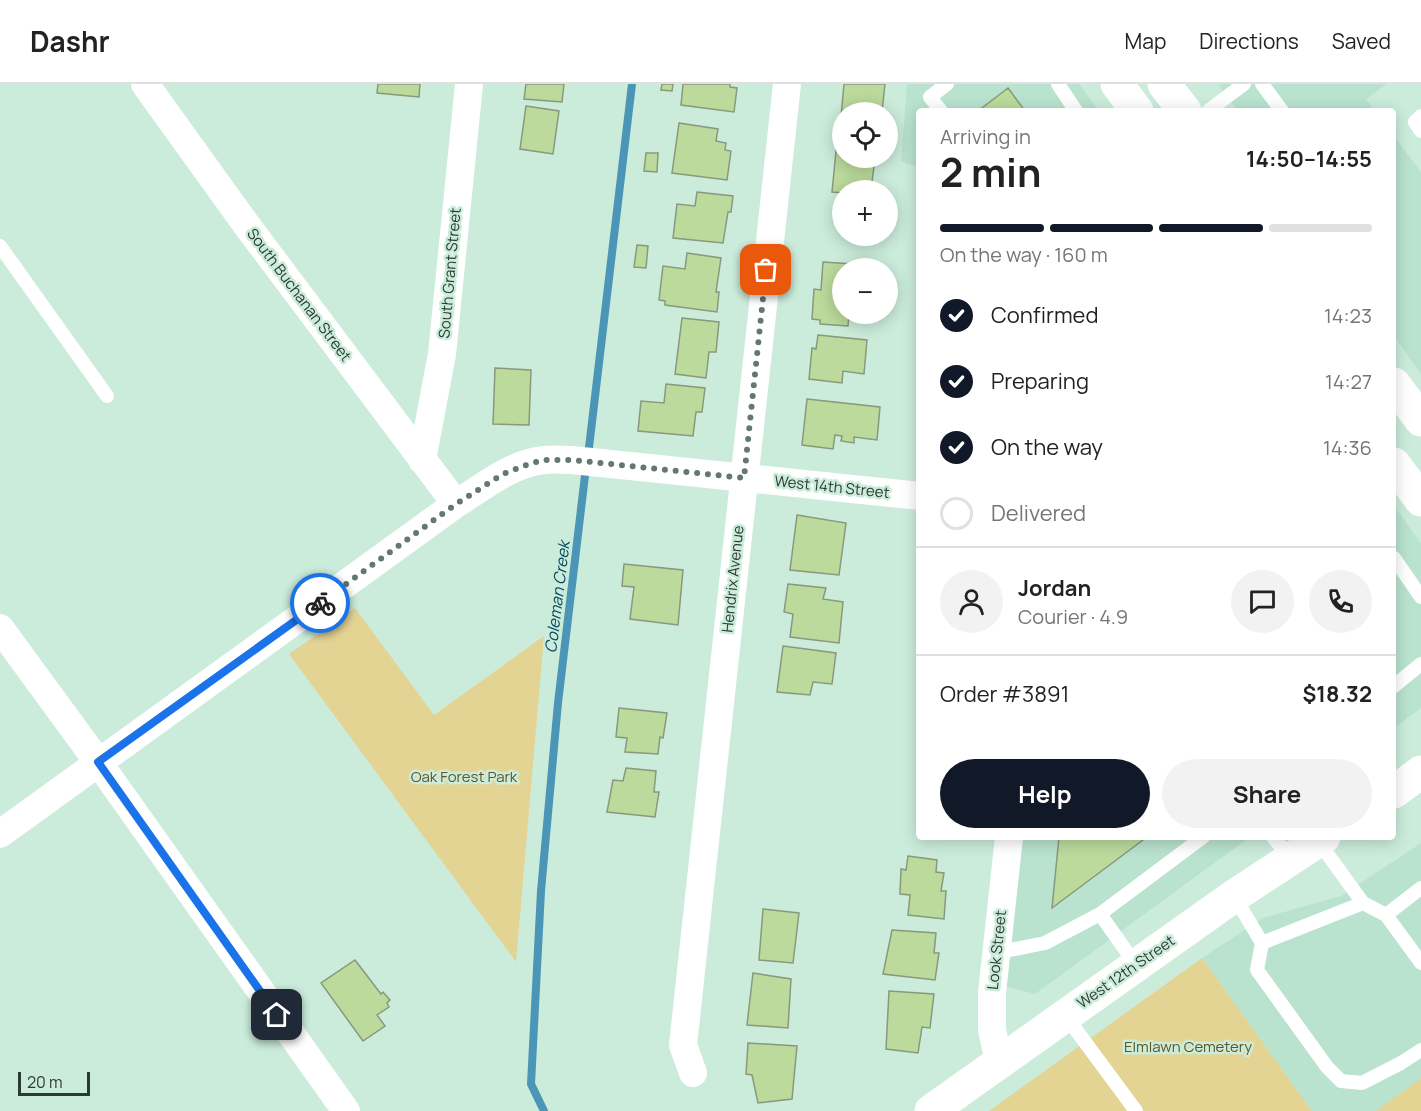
<!DOCTYPE html>
<meta charset="utf-8">
<style>
body{margin:0;font-family:Manrope,sans-serif;background:#f2f2f2;color:#222;height:100vh;display:flex;flex-direction:column;font-size:22px;white-space:nowrap}
*{box-sizing:border-box;margin:0}
p{font-size:20px;color:#767676}
.icon{flex:none;width:33px;height:33px;fill:none;stroke:currentColor;stroke-width:2;stroke-linecap:round;stroke-linejoin:round}
.map{position:relative;flex:1;overflow:hidden}
.panel{position:absolute;left:916px;top:24px;width:480px;height:732px;display:flex;flex-direction:column;background:#fff;border-radius:6px;box-shadow:0 3px 15px #0003}
.panel>*{flex:none}
.tools{position:absolute;left:832px;top:18px;display:grid;gap:12px}
.tools a{display:grid;place-items:center;width:66px;height:66px;border-radius:50%;background:#fff;box-shadow:0 3px 15px #0003;font-size:30px}
.scale{position:absolute;left:18px;bottom:15px;width:72px;box-sizing:border-box;padding-left:6px;border:3px solid #2c3a33;border-top:0;font-size:16px;line-height:21px;white-space:nowrap;color:#2c3a33;-webkit-text-stroke:4px #cbecdb;paint-order:stroke}
.pin{position:absolute;display:grid;place-items:center;width:51px;height:51px;color:#fff;margin:-26px;border-radius:12px;box-shadow:0 3px 9px #0006}
.courier{position:absolute;display:grid;place-items:center;width:60px;height:60px;margin:-30px;border:4px solid #1a73e8;border-radius:50%;background:#fff;color:#222;box-shadow:0 2px 8px #0007}
.overview em{font-style:normal;font-weight:700}
.overview div{display:flex;flex-direction:column-reverse}
.overview{display:flex;align-items:center;justify-content:space-between;height:102px;padding:0 24px}
h1{font-size:39px;font-weight:700;line-height:45px}
.bar{display:grid;grid-template-columns:repeat(4,1fr);gap:9px 6px;align-content:center;height:72px;padding:0 24px}
.bar i{height:8px;border-radius:4px;background:#e0e0e0}
.bar .selected{background:#111827}
.bar p{grid-column:span 4}
.line{display:flex;align-items:center;gap:15px;padding:0 24px;border-top:2px solid #e0e0e0}
.line div{flex:1}
.round{display:grid;place-items:center;flex:none;width:63px;height:63px;border-radius:32px;background:#f2f2f2}
ol{padding:0 24px;list-style:none}
li{display:flex;align-items:center;gap:18px;height:66px}
li p{margin-inline-start:auto}
li .icon{padding:6px;border-radius:50%;background:#111827;color:#fff;stroke-width:4}
li:last-child{color:#767676}
li i{width:33px;height:33px;border:3px solid #e0e0e0;border-radius:50%}
.primary-button{display:flex;gap:12px;margin-top:auto;padding:12px 24px}
.primary-button a{flex:1;height:69px;border-radius:36px;background:#111827;color:#fff;font-size:24px;font-weight:700;line-height:69px;text-align:center}
.primary-button a+a{background:#f2f2f2;color:#222}
header{display:flex;align-items:center;gap:36px;box-sizing:border-box;height:84px;padding:0 30px;background:#fff;border-bottom:2px solid #e0e0e0}
header strong{font-size:28px}
nav{display:flex;gap:33px;margin-inline-start:auto;font-size:21px}
.map>svg:first-child{display:block}
</style>
<header>
<strong>Dashr</strong>
<nav><a>Map</a><a>Directions</a><a>Saved</a></nav>
</header>
<div class="map">
<svg width="1421" height="1027" viewBox="0 0 1421 1027">
<rect width="100%" height="100%" fill="#cbecdb"/>
<path fill="#b9e3ce" d="M907,0H1079L1099,27H920L919,84L901,77Z
M1218,0H1387L1366,15L1375,27H1238Z
M1394,52L1421,88V290L1394,252Z
M1394,422L1421,459V624L1394,644Z
M1021,753H1250L1035,910L1004,902Z
M1421,759V994L1376,1027H1312L1202,874L1263,834L1341,812Z"/>
<path fill="#e3d494" d="M355,524L434,631L544,552L516,878L289,570Z
M1202,874L1312,1027H989Z
M1421,994V1027H1376Z"/>
<g fill="none" stroke-linecap="round" stroke-linejoin="round">
<path stroke="#4b95b7" stroke-width="8" d="M588,372L632,0
M544,1027L531,1000L541,807L558,619L586,383"/>
</g>
<path fill="#bbda9c" stroke="#8a987d" stroke-width="1.5" d="M378,0H420L419,13L377,9Z
M526,0H564L562,18L524,15Z
M662,0H673L672,7L661,6Z
M683,0H730V3L737,4L734,28L681,21Z
M844,0H885L882,28H843V44H840Z
M1008,4L1025,27H978Z
M526,22L559,27L553,70L520,65Z
M679,39L718,45L716,57L726,59L725,66L731,67L727,96L672,89Z
M837,57H843V74H875L871,106H843V109L832,108Z
M646,69H658L657,88L644,87Z
M697,108L733,112L731,128H728L723,159L673,154L677,120L695,122Z
M637,161L648,162L646,184L634,183Z
M687,169L721,174L716,208H719L717,228L665,221V217L659,216L663,182L685,185Z
M823,178L853,180V184H843V230H849L848,242L820,240V236L812,235L814,205L821,206Z
M682,234L719,238L716,268H709L706,294L675,290Z
M818,251L867,256L864,290L843,287L842,299L809,295L812,264L816,265Z
M495,284L531,286L529,341L493,340Z
M666,300L705,304L702,328H696L693,352L638,347L641,317L664,319Z
M807,315L880,323L877,356L854,353V359L841,357L842,352L835,351L833,365L802,361Z
M797,431L846,439L839,491L790,486Z
M624,480L683,486L678,541L630,535L634,503L622,502Z
M788,500L826,504L823,515L843,518L839,559L790,553L793,530L784,528Z
M783,562L836,569L832,600L813,598L810,611L777,608Z
M619,624L667,629L663,654L660,653L658,670L625,668L627,654L616,653Z
M626,684L656,687L654,708H659L655,733L607,728L613,696L623,697Z
M1059,753H1147L1052,824Z
M908,772L937,776L936,788L944,789L941,807H946L944,835L908,831L910,811L900,810L901,785L906,786Z
M763,825L799,829L793,879L759,876Z
M892,846L936,849L934,869H939L935,896L883,890Z
M355,876L381,910L383,908L390,916L387,919L389,923L377,931L385,942L363,957L321,899Z
M753,889L791,895L788,944L747,941Z
M889,907L934,910L930,944L922,943L918,969L886,965Z
M748,959L797,962L792,1015L758,1019L752,991L746,990Z"/>
<g fill="none" stroke-linecap="round" stroke-linejoin="round">
<path stroke="#fff" stroke-width="14" d="M1058,0L1076,27
M1262,0L1282,27
M941,27L930,13L947,0
M1208,27L1244,0
M1421,32L1415,38L1421,47
M0,162L107,312
M1394,474L1421,513
M1394,602L1421,580
M1273,753L1290,774
M1318,757L1363,819L1386,831L1421,879
M1234,812L1262,859L1257,886L1327,983L1341,997L1362,999L1401,979L1421,966
M1100,830L1136,881
M1386,831L1421,804
M1262,859L1363,819
M995,869L1045,859L1100,830L1203,753
M1065,931L1136,1027"/>
<path stroke="#fff" stroke-width="28" d="M145,0L248,143L456,420
M422,376L442,270L469,0
M0,544L98,678L346,1027
M0,750L456,420C483,403 512,379 544,376C553,375 563,376 572,376L920,412
M999,978L992,946V909L1009,753
M693,989L683,961L787,0"/>
<path stroke="#fff" stroke-width="33" d="M1117,0L1137,27
M1164,0L1185,27
M1394,300L1421,336
M1394,380L1421,416
M1394,708L1421,688
M931,1027L1234,812L1324,753"/>
</g>
<g fill="none" stroke-linecap="round" stroke-linejoin="round">
<path stroke="#64786e" stroke-width="6" stroke-dasharray="0 10.8" d="M320,519L456,420L503,390L529,380L543,376H572L744,394L766,186"/>
<path stroke="#1a73e8" stroke-width="8" d="M277,931L98,678L320,519"/>
</g>
<g text-anchor="middle" stroke-width="5" stroke-linejoin="round" paint-order="stroke">
<g font-size="15" fill="#2c3a33" stroke="#cbecdb">
<text transform="translate(450 189) rotate(-85)" y="5">South Grant Street</text>
<text transform="translate(299 211) rotate(53)" y="5">South Buchanan Street</text>
<text transform="translate(832 403) rotate(6)" y="5">West 14th Street</text>
<text transform="translate(733 495) rotate(-84)" y="5">Hendrix Avenue</text>
<text transform="translate(997 866) rotate(-84)" y="5">Look Street</text>
<text transform="translate(1126 888) rotate(-35)" y="5">West 12th Street</text>
</g>
<g font-size="15" fill="#625623" stroke="#cbecdb">
<text x="464" y="698">Oak Forest Park</text>
<text x="1188" y="968">Elmlawn Cemetery</text>
</g>
<g font-size="16" font-style="italic" fill="#074860" stroke="#cbecdb">
<text transform="translate(557 513) rotate(-83)" y="6">Coleman Creek</text>
</g>
</g>
</svg>
<div class="tools">
<a><svg class="icon" aria-label="locate" viewBox="0 0 24 24"><circle cx="12" cy="12" r="6"/><path d="M12 2v4M12 18v4M2 12h4M18 12h4"/></svg></a>
<a>+</a>
<a>−</a>
</div>
<div class="scale">20 m</div>
<div class="pin" style="left:766px;top:186px;background:#ea580c"><svg class="icon" aria-label="bag" viewBox="0 0 24 24"><path d="M5 8h14l-1 12H6zM9 8a3 3 0 0 1 6 0"/></svg></div>
<div class="pin" style="left:277px;top:931px;background:#1f2937"><svg class="icon" aria-label="home" viewBox="0 0 24 24"><path d="M3 11l9-7 9 7M6 9v11h12V9"/></svg></div>
<div class="courier" style="left:320px;top:519px"><svg class="icon" aria-label="bike" viewBox="0 0 24 24"><circle cx="6" cy="16" r="4"/><circle cx="18" cy="16" r="4"/><path d="M6 16l4-8h5l3 8M10 8l3 8H6M13 5h3"/></svg></div>
<section class="panel">
<div class="overview"><div><h1>2 min</h1><p>Arriving in</p></div><em>14:50–14:55</em></div>
<div class="bar"><i class="selected"></i><i class="selected"></i><i class="selected"></i><i></i><p>On the way · 160 m</p></div>
<ol>
<li><svg class="icon" aria-label="check" viewBox="0 0 24 24"><path d="M5 12l5 5 9-10"/></svg>Confirmed<p>14:23</p></li>
<li><svg class="icon" aria-label="check" viewBox="0 0 24 24"><path d="M5 12l5 5 9-10"/></svg>Preparing<p>14:27</p></li>
<li><svg class="icon" aria-label="check" viewBox="0 0 24 24"><path d="M5 12l5 5 9-10"/></svg>On the way<p>14:36</p></li>
<li><i></i>Delivered</li>
</ol>
<div class="line" style="height:108px"><a class="round"><svg class="icon" aria-label="person" viewBox="0 0 24 24"><circle cx="12" cy="8" r="4"/><path d="M4 21q1-7 8-7t8 7"/></svg></a><div><b>Jordan</b><p>Courier · 4.9</p></div><a class="round"><svg class="icon" aria-label="chat" viewBox="0 0 24 24"><path d="M4 5h16v11H9l-5 4z"/></svg></a><a class="round"><svg class="icon" aria-label="phone" viewBox="0 0 24 24"><path d="M5 4h4l2 5-3 2q2 4 5 5l2-3 5 2v4C11 20 4 13 5 4z"/></svg></a></div>
<div class="line" style="height:78px"><div>Order #3891</div><b>$18.32</b></div>
<div class="primary-button"><a>Help</a><a>Share</a></div>
</section>
</div>
